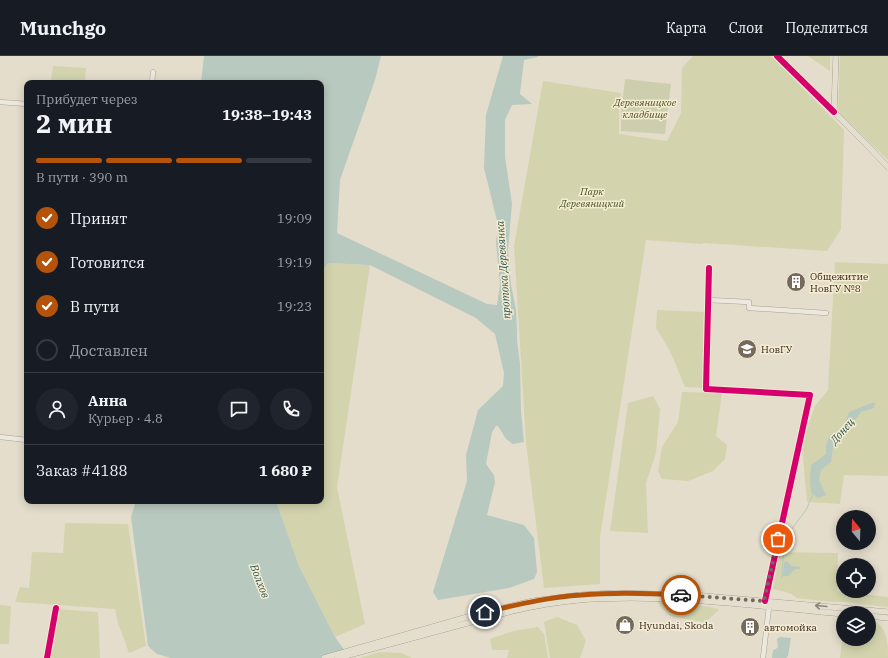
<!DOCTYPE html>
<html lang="ru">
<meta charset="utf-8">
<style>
body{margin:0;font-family:"IBM Plex Serif",serif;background:#20242c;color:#f1f3f6;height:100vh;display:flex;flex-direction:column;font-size:15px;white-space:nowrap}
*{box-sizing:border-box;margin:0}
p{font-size:13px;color:#9ea1a6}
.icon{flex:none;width:22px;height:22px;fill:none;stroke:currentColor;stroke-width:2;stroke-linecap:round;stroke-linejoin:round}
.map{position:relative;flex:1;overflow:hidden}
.drawer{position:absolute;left:24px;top:24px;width:300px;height:424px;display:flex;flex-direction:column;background:#171b24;border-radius:8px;box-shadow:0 2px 10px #0003}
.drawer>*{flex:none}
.needle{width:26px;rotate:341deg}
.buttons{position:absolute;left:836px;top:454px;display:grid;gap:8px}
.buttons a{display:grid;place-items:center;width:40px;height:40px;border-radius:50%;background:#171b24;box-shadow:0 2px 10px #0003;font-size:20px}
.pin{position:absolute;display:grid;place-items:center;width:34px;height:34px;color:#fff;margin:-17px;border:2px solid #fff;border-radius:50%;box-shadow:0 1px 4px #0007}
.courier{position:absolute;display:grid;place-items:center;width:40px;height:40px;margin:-20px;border:3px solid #b45309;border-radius:50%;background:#fff;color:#222;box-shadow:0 1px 5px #0007}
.overview em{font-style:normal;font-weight:700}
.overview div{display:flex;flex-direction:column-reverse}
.overview{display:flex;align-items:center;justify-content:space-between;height:68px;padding:0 12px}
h1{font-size:26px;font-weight:700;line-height:30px}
.bar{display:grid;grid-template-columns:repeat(4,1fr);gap:6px 4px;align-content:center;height:48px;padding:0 12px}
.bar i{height:5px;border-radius:3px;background:#363941}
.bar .current{background:#b45309}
.bar p{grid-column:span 4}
.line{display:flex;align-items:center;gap:10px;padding:0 12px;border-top:1px solid #363941}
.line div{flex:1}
.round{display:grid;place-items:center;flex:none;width:42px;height:42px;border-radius:21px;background:#20242c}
ol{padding:0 12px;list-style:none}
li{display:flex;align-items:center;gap:12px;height:44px}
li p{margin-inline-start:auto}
li .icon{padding:4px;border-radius:50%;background:#b45309;color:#fff;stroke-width:4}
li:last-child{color:#9ea1a6}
li i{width:22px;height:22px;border:2px solid #363941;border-radius:50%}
header{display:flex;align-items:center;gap:24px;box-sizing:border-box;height:56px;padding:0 20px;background:#171b24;border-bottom:1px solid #363941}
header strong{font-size:19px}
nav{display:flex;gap:22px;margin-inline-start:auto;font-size:14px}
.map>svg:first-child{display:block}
</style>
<header>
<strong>Munchgo</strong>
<nav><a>Карта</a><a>Слои</a><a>Поделиться</a></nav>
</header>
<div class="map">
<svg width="888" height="602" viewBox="0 0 888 602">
<rect width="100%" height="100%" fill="#e4ddcc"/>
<path fill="#d3d4ae" d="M693,0H771L844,74L841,173L827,195L703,187L702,188L646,184L600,481V528L544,532L526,387L514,190L543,25L621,37L619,54V78L667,85L681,57L682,12Z
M808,0H830V15Z
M840,0H888V104L838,56Z
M53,10L86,12L85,27L51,25Z
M835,206L888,208V420L844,419L840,448L807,446L802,388L815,350L828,334Z
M328,207L370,209L337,431L365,568L335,581L299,510L276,445H321V216Z
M657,254L704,256L702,332L685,331L670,295L656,272Z
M682,336L722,337L716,380L727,389L725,403L713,415L688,425L662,423L658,415L662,391L678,366Z
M653,340L660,353L656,397L646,427L648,477L610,475L628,347Z
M65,467L128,468L146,590L129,597L118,567L115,553L15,546L20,531L29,532L32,496L63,497Z
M779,496L838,497L837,535L888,541V551L859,548L846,546H832L797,542C791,536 781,535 773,533Z
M659,545L710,551L718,553L719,554L708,564L703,566L670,560L658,547Z
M0,549L11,550L9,588H0Z
M57,553L98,556L100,602H48Z
M557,561L577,569L586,585L580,602H550L544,566Z
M869,565C888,567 888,587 888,602H840L843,575V583H869Z
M538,571L544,578L548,602H507L509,594H492L490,583L513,575Z
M380,596L402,597L412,602H359Z"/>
<path fill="#cdceae" d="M625,23L671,28L665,78L621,75V58Z"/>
<path fill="#b8c9bf" d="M204,0H381L375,24L340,124L337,177L487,248L497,249L500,229L496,186L498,169L484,112L486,59L503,0H538V1L524,4L520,38L532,48L512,49L505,64V101L512,148L508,194L511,229L516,253L517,273V284L520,308L521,355L524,386L513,388L506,383L498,370H496L492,376L486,408L494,419L495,426L487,459L524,469L534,482L537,516L534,523L509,532L438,544L433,536L467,425L466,399L478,354L503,330L504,317L495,278L476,262L370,209L328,207L321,216V27H201Z
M872,347H875L874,352L861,356L848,374L834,385L831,406L821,414L819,424L826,439L818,442L811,436L810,424L811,409L826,398V389L829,381L843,372L849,356L859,352Z
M136,445H276L299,510L335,581L350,602H171L157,598L148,590L131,461Z
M785,505L788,506L791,510L800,511V513C794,512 792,517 788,520H783L784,507Z
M780,581L791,582L788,600L786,602H772L773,594L776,593L778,591L777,583Z"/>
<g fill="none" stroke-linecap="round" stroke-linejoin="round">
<path stroke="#b8c9bf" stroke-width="1" d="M782,522L783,503L787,486L791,474L806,454L813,438"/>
<defs>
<path id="minor" d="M777,0L834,56
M152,27L153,16
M0,46L27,48
M709,212L706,333L810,339L765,545
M708,244L749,246V252L826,257
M0,381L27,384
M47,602L56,552
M763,602L769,551"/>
<path id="major" d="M836,0L834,56L866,88L888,111
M869,560L888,562
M324,602L485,556L533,545L580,539L615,537L693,539L888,556
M338,602L512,555C534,550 556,546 578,544C666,537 756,550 843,558"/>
</defs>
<use href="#minor" stroke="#a9a295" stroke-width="5.5"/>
<use href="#major" stroke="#8f887c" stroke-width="6"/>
<use href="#minor" stroke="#ece8de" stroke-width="4.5"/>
<use href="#major" stroke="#e4decf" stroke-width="5.5"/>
<defs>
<path id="cycleway" d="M777,0L834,56
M709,212L706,333L810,339L765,545
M47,602L56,552"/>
</defs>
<use href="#cycleway" stroke="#f5ecd2" stroke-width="8"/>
<use href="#cycleway" stroke="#d6006c" stroke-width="6"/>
</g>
<defs><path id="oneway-shaft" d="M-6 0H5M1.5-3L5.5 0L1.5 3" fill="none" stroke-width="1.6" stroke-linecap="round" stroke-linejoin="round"/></defs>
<use stroke="#8e8476" href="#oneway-shaft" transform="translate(821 550) rotate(-175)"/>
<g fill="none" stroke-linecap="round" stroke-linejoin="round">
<path stroke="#74695b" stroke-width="4" stroke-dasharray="0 7.2" d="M681,539L764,545L778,483"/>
<path stroke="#b45309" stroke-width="5" d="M485,556C516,549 548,541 581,539C614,536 648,537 681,539"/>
</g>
<defs>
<symbol id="building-disc" viewBox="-11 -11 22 22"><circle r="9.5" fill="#74695b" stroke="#f5ecd2"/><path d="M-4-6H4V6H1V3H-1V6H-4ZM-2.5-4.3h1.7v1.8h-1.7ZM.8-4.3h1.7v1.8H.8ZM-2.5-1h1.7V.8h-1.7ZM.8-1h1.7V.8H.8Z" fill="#fff"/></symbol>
<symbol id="university-disc" viewBox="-11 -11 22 22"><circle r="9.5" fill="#74695b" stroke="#f5ecd2"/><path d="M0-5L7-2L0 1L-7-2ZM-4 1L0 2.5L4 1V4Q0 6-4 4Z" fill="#fff"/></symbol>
<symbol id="shop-disc" viewBox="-11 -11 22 22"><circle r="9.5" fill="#74695b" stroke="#f5ecd2"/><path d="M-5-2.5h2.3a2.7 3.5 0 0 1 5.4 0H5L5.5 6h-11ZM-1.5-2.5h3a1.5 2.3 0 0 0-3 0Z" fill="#fff"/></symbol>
</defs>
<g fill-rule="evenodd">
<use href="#building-disc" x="785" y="215" width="22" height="22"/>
<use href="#university-disc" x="736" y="282" width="22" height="22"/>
<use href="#shop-disc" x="614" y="558" width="22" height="22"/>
<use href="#building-disc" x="739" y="560" width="22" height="22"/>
</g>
<g text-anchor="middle" stroke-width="3" stroke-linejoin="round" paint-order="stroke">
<g font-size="10" font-style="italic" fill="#485424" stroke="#f5ecd2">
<text x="645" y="50">Деревяницкое<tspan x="645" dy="12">кладбище</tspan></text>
<text x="592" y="139">Парк<tspan x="592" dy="12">Деревяницкий</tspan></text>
</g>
<g font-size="10" fill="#382b1e" stroke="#f5ecd2" text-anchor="start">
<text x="810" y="224">Общежитие<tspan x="810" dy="12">НовГУ №8</tspan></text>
<text x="761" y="297">НовГУ</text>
<text x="639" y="573">Hyundai, Skoda</text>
<text x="764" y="575">автомойка</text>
</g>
<g font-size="11" font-style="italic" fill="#2d5855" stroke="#f5ecd2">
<text transform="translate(503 214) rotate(-94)" y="4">протока Деревянка</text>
<text transform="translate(842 375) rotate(-49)" y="4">Донец</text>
<text transform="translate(260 525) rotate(69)" y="4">Волхов</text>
</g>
</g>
</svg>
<div class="buttons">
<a><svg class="needle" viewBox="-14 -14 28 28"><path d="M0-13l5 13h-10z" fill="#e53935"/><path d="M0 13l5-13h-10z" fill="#9ea1a6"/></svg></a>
<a><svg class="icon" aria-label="locate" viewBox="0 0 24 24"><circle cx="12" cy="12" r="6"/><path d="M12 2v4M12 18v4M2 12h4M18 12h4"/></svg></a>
<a><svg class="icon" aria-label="layers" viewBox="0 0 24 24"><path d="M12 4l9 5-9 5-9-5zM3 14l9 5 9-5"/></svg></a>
</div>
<div class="pin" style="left:778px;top:483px;background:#ea580c"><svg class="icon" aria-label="bag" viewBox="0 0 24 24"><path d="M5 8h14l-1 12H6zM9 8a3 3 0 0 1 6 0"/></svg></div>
<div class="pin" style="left:485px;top:556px;background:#1f2937"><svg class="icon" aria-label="home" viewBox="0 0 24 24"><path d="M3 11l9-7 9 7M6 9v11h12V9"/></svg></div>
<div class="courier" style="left:681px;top:539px"><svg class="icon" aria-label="car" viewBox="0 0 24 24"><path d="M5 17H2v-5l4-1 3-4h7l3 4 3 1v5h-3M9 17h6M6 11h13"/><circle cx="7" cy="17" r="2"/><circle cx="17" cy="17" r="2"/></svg></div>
<section class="drawer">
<div class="overview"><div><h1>2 мин</h1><p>Прибудет через</p></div><em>19:38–19:43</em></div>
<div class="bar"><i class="current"></i><i class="current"></i><i class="current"></i><i></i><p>В пути · 390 m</p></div>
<ol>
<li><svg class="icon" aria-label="check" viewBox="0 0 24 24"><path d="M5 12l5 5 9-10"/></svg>Принят<p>19:09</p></li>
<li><svg class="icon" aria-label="check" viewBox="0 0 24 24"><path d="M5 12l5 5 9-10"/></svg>Готовится<p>19:19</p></li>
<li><svg class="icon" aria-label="check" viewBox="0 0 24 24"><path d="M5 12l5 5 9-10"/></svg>В пути<p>19:23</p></li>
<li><i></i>Доставлен</li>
</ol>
<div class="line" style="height:72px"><a class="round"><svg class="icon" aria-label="person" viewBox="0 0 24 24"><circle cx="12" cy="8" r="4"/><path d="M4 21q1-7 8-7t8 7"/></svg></a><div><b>Анна</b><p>Курьер · 4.8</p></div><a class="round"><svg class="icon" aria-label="chat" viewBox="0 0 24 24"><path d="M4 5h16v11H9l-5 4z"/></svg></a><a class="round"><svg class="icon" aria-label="phone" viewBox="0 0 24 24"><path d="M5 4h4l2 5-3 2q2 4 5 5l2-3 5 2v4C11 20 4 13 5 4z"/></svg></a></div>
<div class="line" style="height:52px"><div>Заказ #4188</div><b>1 680 ₽</b></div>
</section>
</div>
